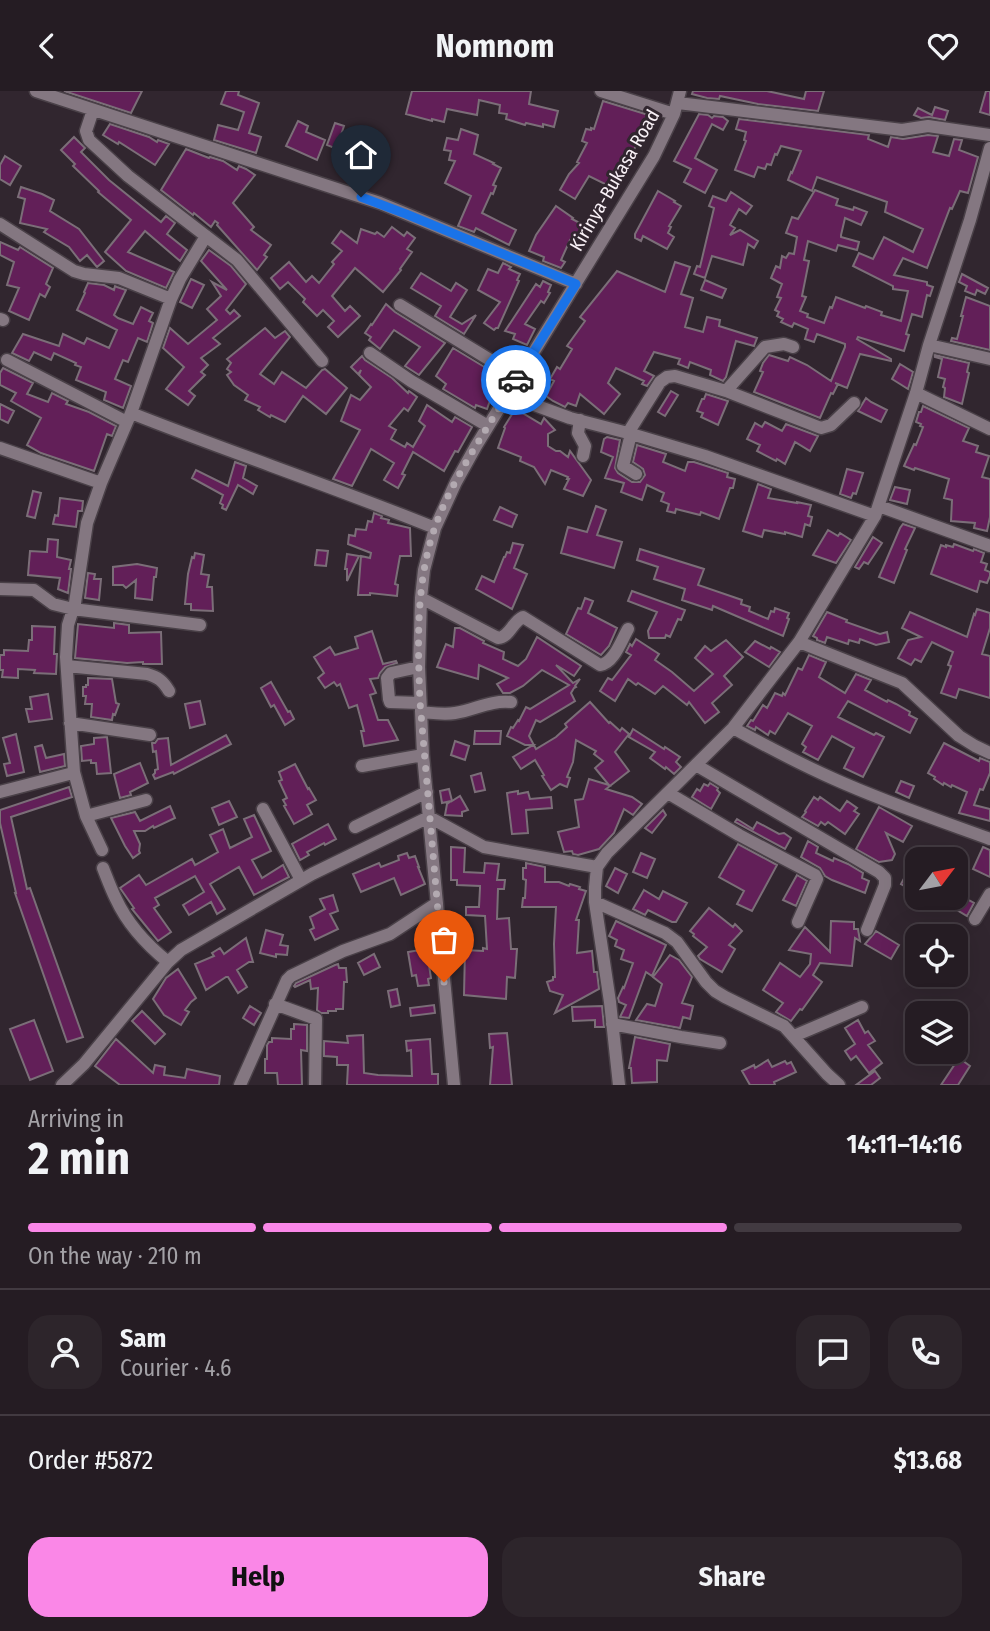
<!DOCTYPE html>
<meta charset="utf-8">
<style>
body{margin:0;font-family:"Fira Sans Condensed",sans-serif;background:#2d252b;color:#f1f3f6;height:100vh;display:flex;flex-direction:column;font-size:26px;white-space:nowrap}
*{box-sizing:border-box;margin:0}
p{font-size:23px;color:#a3a1a6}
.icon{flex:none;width:38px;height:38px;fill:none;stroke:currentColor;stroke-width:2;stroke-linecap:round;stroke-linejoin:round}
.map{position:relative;height:994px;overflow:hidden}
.details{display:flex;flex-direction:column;background:#251c23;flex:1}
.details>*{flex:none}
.needle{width:46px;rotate:58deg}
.tools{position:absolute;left:905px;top:756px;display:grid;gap:14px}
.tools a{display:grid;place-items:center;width:63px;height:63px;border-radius:14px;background:#251c23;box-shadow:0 7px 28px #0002,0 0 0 2px #423a41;font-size:35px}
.pin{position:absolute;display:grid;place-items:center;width:60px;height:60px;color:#fff;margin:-72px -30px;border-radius:50% 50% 50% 0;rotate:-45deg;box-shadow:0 0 7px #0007}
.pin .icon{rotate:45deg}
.courier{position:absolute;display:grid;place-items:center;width:70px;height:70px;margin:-35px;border:5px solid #1a73e8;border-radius:50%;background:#fff;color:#222;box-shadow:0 2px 9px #0007}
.overview em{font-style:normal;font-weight:700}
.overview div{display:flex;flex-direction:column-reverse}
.overview{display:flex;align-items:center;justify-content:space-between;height:119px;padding:0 28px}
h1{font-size:46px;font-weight:700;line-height:52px}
.bar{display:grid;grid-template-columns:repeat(4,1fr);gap:10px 7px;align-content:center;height:84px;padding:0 28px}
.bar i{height:9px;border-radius:5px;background:#423a41}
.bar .current{background:#fa87e7}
.bar p{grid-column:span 4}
.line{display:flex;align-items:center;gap:18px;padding:0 28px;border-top:2px solid #423a41}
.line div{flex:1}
.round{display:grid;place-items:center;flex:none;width:74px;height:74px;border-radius:21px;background:#2d252b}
.button{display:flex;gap:14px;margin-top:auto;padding:14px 28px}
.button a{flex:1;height:80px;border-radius:21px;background:#fa87e7;color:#111;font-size:28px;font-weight:700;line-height:80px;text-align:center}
.button a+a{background:#2d252b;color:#f1f3f6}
header{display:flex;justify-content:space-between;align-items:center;height:91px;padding:0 28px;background:#251c23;font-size:32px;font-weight:700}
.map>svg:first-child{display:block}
</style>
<header><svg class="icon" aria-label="back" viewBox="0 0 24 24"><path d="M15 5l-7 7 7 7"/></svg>Nomnom<svg class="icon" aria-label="heart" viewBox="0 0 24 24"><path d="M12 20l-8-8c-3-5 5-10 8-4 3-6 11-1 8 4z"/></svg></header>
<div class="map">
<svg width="990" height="994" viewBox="0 0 990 994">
<rect width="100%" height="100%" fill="#31262f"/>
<path fill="#621f58" stroke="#7b6e78" stroke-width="2" d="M64,0H142L131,22Z
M226,0H239L238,4L259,12L249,42L261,46L256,62L214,49L218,34L238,39L244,21L221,13Z
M412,0H531L529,13L558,20L554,36L543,33V36L526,32L525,34L506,28L507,23L499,22L500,14L479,9L477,24L447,18L444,31L432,28V30L406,23Z
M693,0H767L804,8L806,0H824L818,20L758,13L720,5L719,8L707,7L692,3Z
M986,0H990V24L980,21Z
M603,10L655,26L645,49L639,45L632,65L615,98L589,85L575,108L560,99L569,83L579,72L577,71L587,52L582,50L586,38L591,39V37L594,38Z
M935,16L948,20L945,29L929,26L921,27L914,24L918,17L932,24Z
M699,23L708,24L712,27L714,25L723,26L728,30L723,39L712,33L695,67L717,79L705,102L684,91L691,78L674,70Z
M739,28L869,44L868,48L888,56L891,46L903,48L928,44L938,45L933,61L949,65L954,48L962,49L959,59L978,66L968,102L960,100L952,118L950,117L927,177L903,167L894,184L927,191V194L933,196L930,205L927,204L922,226L912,223L906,243L909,244L904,260L858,246L857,248L891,268V270L860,263L847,297L835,292L838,293L833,303L831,302L820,327L754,301L763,281L760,280L763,272L769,264L788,270L790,266L807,274L831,290L845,256V253L817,243L814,251L805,248L808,238L794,232L792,236L781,231L783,228L777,225L779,221L775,219L781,207L777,206L782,193L771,187L776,175L780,177L782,165L786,167L789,162L794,163L797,146L786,142L792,126L798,128L815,99L838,108L836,114L853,119L854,116L867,121L861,134L845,127L841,144V146L859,151L857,159L838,154L836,160L808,150L804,169L809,170L802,205L806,206L800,220L808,223L807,226L824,232L830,216L832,217L836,206L865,217L866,215L882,221L881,224L901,230L908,200L893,198V195L853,175L859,162L873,168L884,146L913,161L923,138L885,121L887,111L817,86L812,100L788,89L791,81L792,82L801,60L781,55L777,64L775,63L771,74L767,73L765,78L758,76L754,86L735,79L746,50L744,49L746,41L736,38Z
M298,30L308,35L306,41L325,49L317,69L286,55Z
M335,32L344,35L341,44L373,54L367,75L340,67L342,60L327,54Z
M110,33L149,46L157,51L158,49L169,53L155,74L119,51L118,53L103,44Z
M461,38L478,44L474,63L494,72L493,73L501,77L493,94L496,95L493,103L491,102L482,122L516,139L509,154L476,137L474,141L458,135L471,105L445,92L455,70L449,69L451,60L444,59L447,47L458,49Z
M74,46L85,57L81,61L109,89L161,131L166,125L175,132L167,143L187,159L180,170L145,140L128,161L174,181L166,197L126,180L105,161L131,129L98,101L99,100L73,75L75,73L61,59Z
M186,58L209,67L210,66L223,70L237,79L239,75L246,78L255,84L233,112L254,136L251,139L271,154L264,164L267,166L257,179L217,134L218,132L215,130L211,136L194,122L193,124L161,99Z
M5,65L21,75L10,94L0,88V74Z
M21,96L42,103L54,109L50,120L79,138L104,170L97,176L87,164L80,170L69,156L44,141L47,138L20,132L25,108L18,106Z
M658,100L675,110L674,111L681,115L669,135L671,136L668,142L674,146L667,158L643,145L641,150L635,147V143Z
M731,101L752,115L746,123L739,118L730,134L735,137L730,144L740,139L758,150L754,157L748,153L743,174L712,165L705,187L694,183L697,175L700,176L714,117L709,115L713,105L726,110Z
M556,115L573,127L572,128L593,139L588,148L576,142L570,149L561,169L565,171L561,177L543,170L544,166L529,160L536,144Z
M392,136L404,145L407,141L415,147L407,158L412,161L400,178L401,179L383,201L355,177L332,205L345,220L350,215L360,225L338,246L328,236L334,230L323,219L317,225L303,211L305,208L288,191L280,198L271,187L289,171L306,191L312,185L319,192L334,173L332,171L342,160L332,152L341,140L357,152L361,138L375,143L377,141L384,146Z
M0,151L18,159L20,156L53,177L46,193L50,196L45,206L40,203L29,229L9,220L19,197L7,194L14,171L0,164Z
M209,159L231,175L246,193L226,219L230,223L234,219L240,225L213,247L220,253L201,267L208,274L201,281L205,284L189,300L195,305L188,314L166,298L184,276L163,257L170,237L188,253L217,229L207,218L221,205L212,191L227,199L201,170Z
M675,171L690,176L681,203L693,207L685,236L703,241L707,226L720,229L719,235L757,247L754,255L736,250L726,286L723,290L710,284L711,279L690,271L688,277L678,273L680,268L654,261L644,280L654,285L647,295L642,293L644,290L616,277L608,292L620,303L604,323L580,303L576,315L568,312L565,316L553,310L546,305L554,290L550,288L557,276L560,278L572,258L567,255L585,230L580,226L617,180L665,201Z
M503,172L511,176L509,178L520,183L517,189L519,190L498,237H496L494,239L484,232L500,211L478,199L488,178L498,182Z
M421,182L451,200L456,192L467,199L450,226L462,233L476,224L464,243L435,225L441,215L411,197Z
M962,183L988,197L985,203L977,199L975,204L965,200L967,195L959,191Z
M191,188L204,194L192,217L180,211Z
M705,189L726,198L722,207L701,199Z
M543,190L551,194L548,201L550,202L544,212L541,210L525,233L535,238L527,254L513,248L515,243L505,240L536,193L540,196Z
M88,192L104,194L114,199L115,195L117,196L126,199L114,224L118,227L133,233L141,216L153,222L149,230L153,232L147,251L138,247L128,271L123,269L115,288L131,295L123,317L104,309L106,301L76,289L81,276L75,274L76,272L54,262L51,269L34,261L29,270L12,262L23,243L59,255L63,243L84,253L87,247L109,257L117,239L77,219L85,202L84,201Z
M966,206L990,215V259L951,250L952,247L957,248L963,225H961Z
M386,213L395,221L445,252L419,284L405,275L420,256L394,239L380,258L369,249L371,246L365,242L371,233L372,234Z
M265,237L275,247L285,240L290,246L260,283L274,293L282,281L306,297L322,279L325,278L347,297L326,323L303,305L285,331L271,324L270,326L258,319L260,316L245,309L248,304L234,294L227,284L231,281L227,278L231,272L227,268Z
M453,257L491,280L488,285L500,292L494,304H492L487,318L476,314L475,317L443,298L446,293L436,285Z
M935,264L969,272L967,281L969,282L962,313L944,306L945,297L943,296L945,288L938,286L942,268L935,266Z
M362,265L365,269L392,287L408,302L409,300L417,306L408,320L404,317L389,335L396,339L391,348L405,356L407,352L413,356L425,335L419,330L427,314L452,331L455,326L472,336L458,361L455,360L444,380L413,361L402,383L405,384L398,397L384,389L394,372L371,358L352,395L333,388L360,339L341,330L351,304L360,309L371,296L359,284L361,279L358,283L351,276Z
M900,273L913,281L908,298L892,288Z
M3,277L33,292L27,303L48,311L52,302L68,310L66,313L89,321L116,335L112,345L107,343L94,380L41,362L27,354L41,327L11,310L16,302L0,294V282Z
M671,300L678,304L665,325L658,321Z
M706,303L728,310L718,334L701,326L703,322L697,320L702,308H704Z
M866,307L871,311L887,319L881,331L858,320Z
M0,313L14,320L8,332L0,328Z
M923,315L969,337L963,350L978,355L976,361L989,365L982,386L990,388V426L987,440L974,437L975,432L951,430L952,409L944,407L949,388L915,377L914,379L904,375L914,353L916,354L923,336L920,335L921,333L916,331L919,321H921Z
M514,320L518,322L519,320L541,333L544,327L555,339L548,343V355L556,360H560L568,366L570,360L591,389L583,405L564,398L569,388H567L568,386L551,379L545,393L534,376L520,370L521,366L498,357L505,337L504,336Z
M765,331L782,340L786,333L818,345L810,360L795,351L785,373L777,368L776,370L757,360L760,354L747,348L755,332L762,336Z
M607,346L620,349L615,377L618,382L632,391H640L645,384L643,378L633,371L637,354L666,363L663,371L685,380L688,371H694L728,382L727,386L735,388L733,397H730L719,428L701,421L700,424L676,418L675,422L667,420L669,413L661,410L664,402L647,394L642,409L621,401L624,392L605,387L613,366L601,361L604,348Z
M235,371L246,375L243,387L257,395L253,403L238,394L226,419L222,417L223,414L220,412L223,404L192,387L196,379L228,395Z
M847,378L863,382L856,403L853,402L851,407L840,403Z
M758,393L771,398L768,407L797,412V411L811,414L808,425L812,426L810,435L805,433L802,446L785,441V443L764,439L762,446L743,440Z
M895,396L910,399L907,413L890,409Z
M33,400L41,402L35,427L27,425Z
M60,407L83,410L82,420H78L76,436L53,433L55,424L58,425Z
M596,415L606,419L597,444L622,451L614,477L561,462L568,436L587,441Z
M500,416L517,424L512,436L494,429Z
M374,422L382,425L381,427L389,429L388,432L410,437L411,465H400L395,493L398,494L397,505L370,502V504H358L361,465L370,467L371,462L348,453L349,444L355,445L356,438L366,439L368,430L372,431Z
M903,433L915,437L905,458L907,459L894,492L879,486L900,437Z
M828,439L838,445L840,442L851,449L836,472L813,464Z
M873,446L882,452L868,473L864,471L859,478L855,476Z
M48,448L58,449L57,466L71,469L69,478H71L68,502L58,498L60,487L28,484L30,460L47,461Z
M513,452L523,454L514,477L527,483L512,518L476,498L482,485L494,491L504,466H505L507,461L510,462Z
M954,453L973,460L974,458L984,462L981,471L987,473L985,479L990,481V485L987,492L980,490L977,501L931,483L941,454L946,456V454L953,456Z
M640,458L704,478L698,494L742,509L741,513L750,516L749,520L768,528L771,520L774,521L775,517L789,522L787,527L789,528L783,545L713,515L712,519L682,509L685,498L654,488L658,476L637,469Z
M317,459L328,460L326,475L315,474Z
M195,462L204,464L201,483L209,484L207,496H212L213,520L191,519V513H185L188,483L192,466L194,467Z
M347,463L359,465L347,490V478H345Z
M137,473L157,477L156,486H154L152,509L135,507L136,489L126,497L123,494H113V476Z
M88,482L95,483L94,488H101L99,509L85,507Z
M632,500L685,519L681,529L678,528L670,546L666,544L665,547H649L648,540L657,521L628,510Z
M585,507L593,510L588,522L617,537L609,555L601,564L566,543L578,517L581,518Z
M977,518L990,522V537L982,563L990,565V607L959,598L956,607L941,602L951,575L948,574L953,561L932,551L921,571L915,568L911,574L898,567L908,549L921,546L902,537L910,521L967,546L974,523L975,524Z
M827,521L847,529L846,531L880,543L887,541L889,551L876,554L860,548L859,552L849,549L848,553L827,546L825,552L817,549V547L813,545Z
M114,532L129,534V542L161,541L162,573H143V571L127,572L75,567L78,533L114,537Z
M32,535L55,536L54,563H57L56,583L34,582L35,579L18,578V587L2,586L3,579H0V564H4V559L28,560L29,549H32Z
M455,537H460L484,550L483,552L504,561L503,568L518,575L526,568L537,546L581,575L574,585L556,574L573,592L580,588L575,595L576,596L574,597L571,602L575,610L540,631L536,629L529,645L536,658L556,646L567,636L565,633L590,611L609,632L610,631L620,640L622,637L629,643L615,661L629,680L606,698L632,706L642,713L633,724L624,718L614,742L599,758L578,764L573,763L572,760L564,761L558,741L579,736L575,709L583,708L589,688L609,694L595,677L603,670L594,663L596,660L576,649L573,671L567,686L570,687L567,696L560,693L551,699L542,685L544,684L535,669L521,678L513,666L533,654H525L507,645L511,636L513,637L518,629L519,630L526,616L530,618L569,594L542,579L523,595L510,602H503L497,593L508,587L479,574L478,588L437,576L446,553L453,556Z
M372,540L383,573L396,570L397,572L385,576L380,582L378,587L370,588L376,602L370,604L378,629H388L398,649L364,655L361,640H364L357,614L349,617L340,593L337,595L334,591L325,597L318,587L324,582L314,566L330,556L335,564L358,557L355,546Z
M636,548L659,563L655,569L672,581L694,600L713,583L695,567L705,555L711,560L726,549L743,566L724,585L732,594L712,612L719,621L705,632L689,611L687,614L663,595L655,603L638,592L636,594L628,588L615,610L600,600L608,587L612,589L631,564L626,561L630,553L632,555Z
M755,550L770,558L771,556L780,561L769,576L745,561Z
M809,564L826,571L819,586L845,602L856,583L871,589L865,599L887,611L888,609L896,613L910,621L909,624L917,628L910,642L848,610L838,626L874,644L876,642L884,646L863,686L844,677L854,657L832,645L818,669L803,661L806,656L802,653L812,635L788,622L775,643L770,640L768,644L756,636L755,639L747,635L751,629L753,630L763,614L767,617L775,602L782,605L783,602L785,604L798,577L802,579Z
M88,587L112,588L116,612L119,613L115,624L113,623L112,629L91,626L92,613H85L86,605H83V596H86V594H88Z
M271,591L288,621L290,620L294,628L285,634L274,614L271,616L261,597Z
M48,603L52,628L29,631L26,618H32L30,606Z
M200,610L205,633L190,637L185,613Z
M633,638L664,658L665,656L680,666L676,671L681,676L674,683L666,676L665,678L650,667L655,661L629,646Z
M475,640H501L500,653H474Z
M16,643L24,681L7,685L4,673L10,672L3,647Z
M226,644L231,653L174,683L173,681L155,688L153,684L155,682V679L158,678L156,660L153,661L152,652H155L158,648L168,647L171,674Z
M107,646L111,682L97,683L96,672H91V669L82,670L81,655L94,653V647Z
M455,650L469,655L465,669L451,664Z
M944,652L979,670L980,667L990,671V682L983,699L980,698L974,714L990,718V730L959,722L967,701L952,694L951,696L944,692L943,694L934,688L935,686L928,682Z
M42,654L46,667L64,663L65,675L40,681L35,656Z
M140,672L148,692L130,701L131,704L120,707L114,683Z
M295,673L308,698L309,697L316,709L307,714L312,723L294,733L284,715L286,714L283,709L287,707L279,690L282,689L279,681Z
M481,682L485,699L475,701L471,685Z
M901,690L914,695L909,707L896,701Z
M710,692L718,697L717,699L720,702L711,718L692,706L697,698L700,700L704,693L708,695Z
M69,696L72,706L11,726L27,798L30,797L83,946L67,951L15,802H16L0,732V719Z
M449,698L452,710L460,705L468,719L462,721V725L445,724L447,713L451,710L442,712L440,700Z
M518,700V703L528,701L530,708L551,706L552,717L526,719L528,742L512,743L507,702Z
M814,706L818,709L820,706L840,720L847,710L857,717L854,720L859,723L845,743L828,731L825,734L821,731L818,735L802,726L806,721L805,720Z
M229,710L237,726L219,734L212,717Z
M170,715L175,727L154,737L153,735L145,740H134L140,753L139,760L140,762L133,767L125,755L111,727L135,721L140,730Z
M879,716L912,735L903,751L886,742L895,763L892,769L879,771L856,758Z
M663,719L666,724L652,742L645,737Z
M254,724L271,760L252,769L262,787L283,774L289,786L254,804L239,776L210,793L225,818L217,823L211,811L189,824L183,814L204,801L195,785L155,807L159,814L154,817L171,841L158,850L132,818L134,817L120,797L139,784L146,794L192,768L195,774L218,761L210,744L223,738L230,757L252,746L244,728Z
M737,728L753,738L757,731L779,743L784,742L791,747L785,758L735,731Z
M328,733L336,748L325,754L324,752L307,761L309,764L300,769L292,753Z
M808,750L818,756L816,762L833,770L834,767L848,773L863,782L862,787L869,790L865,802L832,789L825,785L820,777L801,766Z
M738,753L777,774L752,820L737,813L744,800L719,786Z
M451,756L465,757L464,781L484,782L485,772L499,773L497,789H505L504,798H498L497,828L509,827L511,858H517L515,887L507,886L506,908L464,904L465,859L483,860V857L487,858L485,825L466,824V816H479L480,797V795L457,794V789H451Z
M983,756L990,759V786L973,778Z
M407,762L409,767L415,765L419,776H418L425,793L401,804L394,787L361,801L353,783L379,772L381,776L399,769L398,765Z
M641,762L655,768L647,787L633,781Z
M956,770L969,779L956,802L974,812L967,825L937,807H956Z
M526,772L545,776V791H559L569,795L570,793L580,796L579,798L586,800L576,829H579L577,862L592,860L594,881H597L599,898L555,922L563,904L550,900L547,891L553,889V886H555L554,853L556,816H522L523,807H525L526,789L523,788V777H526Z
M615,777L627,783L618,802L606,795Z
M908,780L917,786V802L901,793Z
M797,784L807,790L796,815L783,809Z
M644,799L659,808L663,800L687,812L676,831H672L648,819L645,824L633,818Z
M333,804L338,820L330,823L338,838L315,849L310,839L314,837L310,826L325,818L320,808Z
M709,817L733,836L735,833L742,840L729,854L735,858L722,881L700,868L698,865L707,856L693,845L694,843L690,840Z
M616,830L666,854L652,885L646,881L629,927L620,926L626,914L619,911L618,907L623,896L624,897L633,872L621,868L624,859L615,855L617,849L609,845Z
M831,830L854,831V838H858L860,850L855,847L852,875L820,872L813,884L822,891L802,919L800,918L791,930L776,921L783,912L763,899L780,872L800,886L810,873L811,863L789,859L805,836L830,861Z
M266,839L283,844L280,854L288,855L287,864L276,863V866L260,862Z
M876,840L899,854L891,868L865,853Z
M246,847L253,871H249L237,879L247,896L238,902L228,886H226L206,899L195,873L214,865L212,862L220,857L224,863Z
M429,855L431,867L428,868L431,887L428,888L429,894L418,895L416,884L412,885L408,861L420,859L419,856Z
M374,863L380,876L364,884L358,872Z
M670,864L679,869L692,886L682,912L693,915L690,928L683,926L680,937L636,929L647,913L655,915L662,893L653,886Z
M338,873L339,877H346L347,891H344L343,918H336V920H328V922H321L317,919L318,897L311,898L310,889L295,896L294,895L296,892L335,874Z
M178,878L196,907L191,911L185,919L189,921L181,934L164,924L153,908L166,887Z
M397,898L400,914L391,916L388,900Z
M434,914L435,922L411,925L410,917Z
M250,915L261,922L254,934L243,927Z
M602,915L604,936H595V929L573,930L572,916Z
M142,920L165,943L155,953L132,930Z
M34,929L53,980L30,989L10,938Z
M858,929L865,942L868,940L875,950L868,954L882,972L869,982L856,965L851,969L845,960L855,953L845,937Z
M294,933L307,934V960L301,959L302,994H278L277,982H265V968H267V954L269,951H272V947L291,948V938H294Z
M507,942L512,994H490L493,956L490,957L489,943Z
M363,944L364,982L378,984L412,985L411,959L407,960L406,950L430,948L432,983H438V994H347L348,974H337V966L324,965V950L348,952L347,945Z
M635,946L670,953L667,970L657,969V991L632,992L631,977H629Z
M116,948L153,982L155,974L165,976L164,984L185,987L187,978L220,985L219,994H120L95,975Z
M959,967L970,975L958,994H941Z
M768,969L772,976L785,970L787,973L791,971L796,981L774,991L775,994H750L742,980L754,974L755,977Z
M875,980L880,987L871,994H856Z"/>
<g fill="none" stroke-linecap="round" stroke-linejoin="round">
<defs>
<path id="minor" d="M36,0L380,112L576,193
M601,0L674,23
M678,12L894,38L902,39L928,35L990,44
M93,19L86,40L89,49L128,85L237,169L322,270
M0,133L74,180L84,183L119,187L171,208
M400,214L518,286
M0,228L3,229
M929,254L990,268
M370,262L411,290L488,335
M7,269L127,331
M726,300L765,256L784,253L793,256
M916,302L990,338
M507,304L570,327L628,342L705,365L875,425
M131,322C232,362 334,396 435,437
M580,329L578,342L585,355L583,365
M628,342L660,291L667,286L675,285L726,300L821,337L831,334L854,312
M631,343L623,375L636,383
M0,357L101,392
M879,415L990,455
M0,498L34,499L53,513L73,518L200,534
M421,507L498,547C510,546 512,531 523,526L600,574C614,572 621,550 628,538
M799,551L902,592L959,645L975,655L990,662
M67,575L147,583C158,586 163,590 169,600
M419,576L391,582L387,587L389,608L390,611L420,612
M421,621C432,622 444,624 455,622C475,619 490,609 511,611
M70,632L150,644
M733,637C766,655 800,673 834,688C885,711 938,729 990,748
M696,674L879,781L885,787V794L867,839
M362,675L423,664
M74,681L86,725L146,709
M0,701L73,682L74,681L66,566L68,534L75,512L87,432L101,392L131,322L171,208L180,188L206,145
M668,702L739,744L815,784L817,788L798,831
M263,718L301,789
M86,725L102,759
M355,736L427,701
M103,777C107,787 111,798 116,808C127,832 147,854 168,871
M595,811L665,842L677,851L706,891L715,900L725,906L784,935L827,983L839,994
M975,828L990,803
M275,913L316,928L315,994
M612,933L681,946L720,952
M794,945L862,916
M62,994L84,973L168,871L181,859L312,783L429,726L484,756L597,776
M240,994L287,889L291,885L343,860L390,843L437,812
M454,994L423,664L419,576L421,507L424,479L435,437L456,391L476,355L654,65L674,23L680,0
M619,994L610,911L595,811V796L597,776L607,762L733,637L799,551L875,425L916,302L929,254L970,129L990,57"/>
</defs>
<use href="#minor" stroke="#4a4148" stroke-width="15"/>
<use href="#minor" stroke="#847781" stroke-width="12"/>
</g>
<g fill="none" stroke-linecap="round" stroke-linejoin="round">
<path stroke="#b3aab1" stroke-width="7" stroke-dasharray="0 12.6" d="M444,891L420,611C418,561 416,506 429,456C443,399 486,341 516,289"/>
<path stroke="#1a73e8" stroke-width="9" d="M361,106L406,123L576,193L516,289"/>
</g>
<g text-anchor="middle" stroke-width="6" stroke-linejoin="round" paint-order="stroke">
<g font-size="19" fill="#f9f1f7" stroke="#31262f">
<text transform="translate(614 89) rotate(-60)" y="7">Kirinya-Bukasa Road</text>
</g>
</g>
</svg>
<div class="tools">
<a><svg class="needle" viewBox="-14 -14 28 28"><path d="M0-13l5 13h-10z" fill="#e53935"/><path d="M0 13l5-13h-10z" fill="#a3a1a6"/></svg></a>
<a><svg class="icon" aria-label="locate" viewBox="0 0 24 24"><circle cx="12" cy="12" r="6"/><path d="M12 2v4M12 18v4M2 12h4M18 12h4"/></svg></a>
<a><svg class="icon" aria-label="layers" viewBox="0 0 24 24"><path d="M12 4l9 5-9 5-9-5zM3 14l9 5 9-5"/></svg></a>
</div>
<div class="pin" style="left:444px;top:891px;background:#ea580c"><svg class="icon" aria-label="bag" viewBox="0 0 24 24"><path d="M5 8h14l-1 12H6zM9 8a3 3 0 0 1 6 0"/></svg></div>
<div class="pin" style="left:361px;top:106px;background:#1f2937"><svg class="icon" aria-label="home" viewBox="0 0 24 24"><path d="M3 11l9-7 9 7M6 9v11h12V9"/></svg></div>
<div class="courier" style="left:516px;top:289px"><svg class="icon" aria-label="car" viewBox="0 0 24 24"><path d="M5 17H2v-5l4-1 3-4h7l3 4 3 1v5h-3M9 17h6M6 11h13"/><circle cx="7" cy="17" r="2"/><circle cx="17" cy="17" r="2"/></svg></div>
</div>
<section class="details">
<div class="overview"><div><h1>2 min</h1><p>Arriving in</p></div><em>14:11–14:16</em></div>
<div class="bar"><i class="current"></i><i class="current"></i><i class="current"></i><i></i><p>On the way · 210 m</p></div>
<div class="line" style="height:126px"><a class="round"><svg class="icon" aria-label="person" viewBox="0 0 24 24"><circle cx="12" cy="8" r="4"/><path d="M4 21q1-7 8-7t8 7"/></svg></a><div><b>Sam</b><p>Courier · 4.6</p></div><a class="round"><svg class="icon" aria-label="chat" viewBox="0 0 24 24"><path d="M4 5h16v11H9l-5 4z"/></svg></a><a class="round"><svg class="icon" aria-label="phone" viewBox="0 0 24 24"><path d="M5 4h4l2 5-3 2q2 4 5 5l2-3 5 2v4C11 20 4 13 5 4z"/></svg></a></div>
<div class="line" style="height:91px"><div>Order #5872</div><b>$13.68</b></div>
<div class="button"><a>Help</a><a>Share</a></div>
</section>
